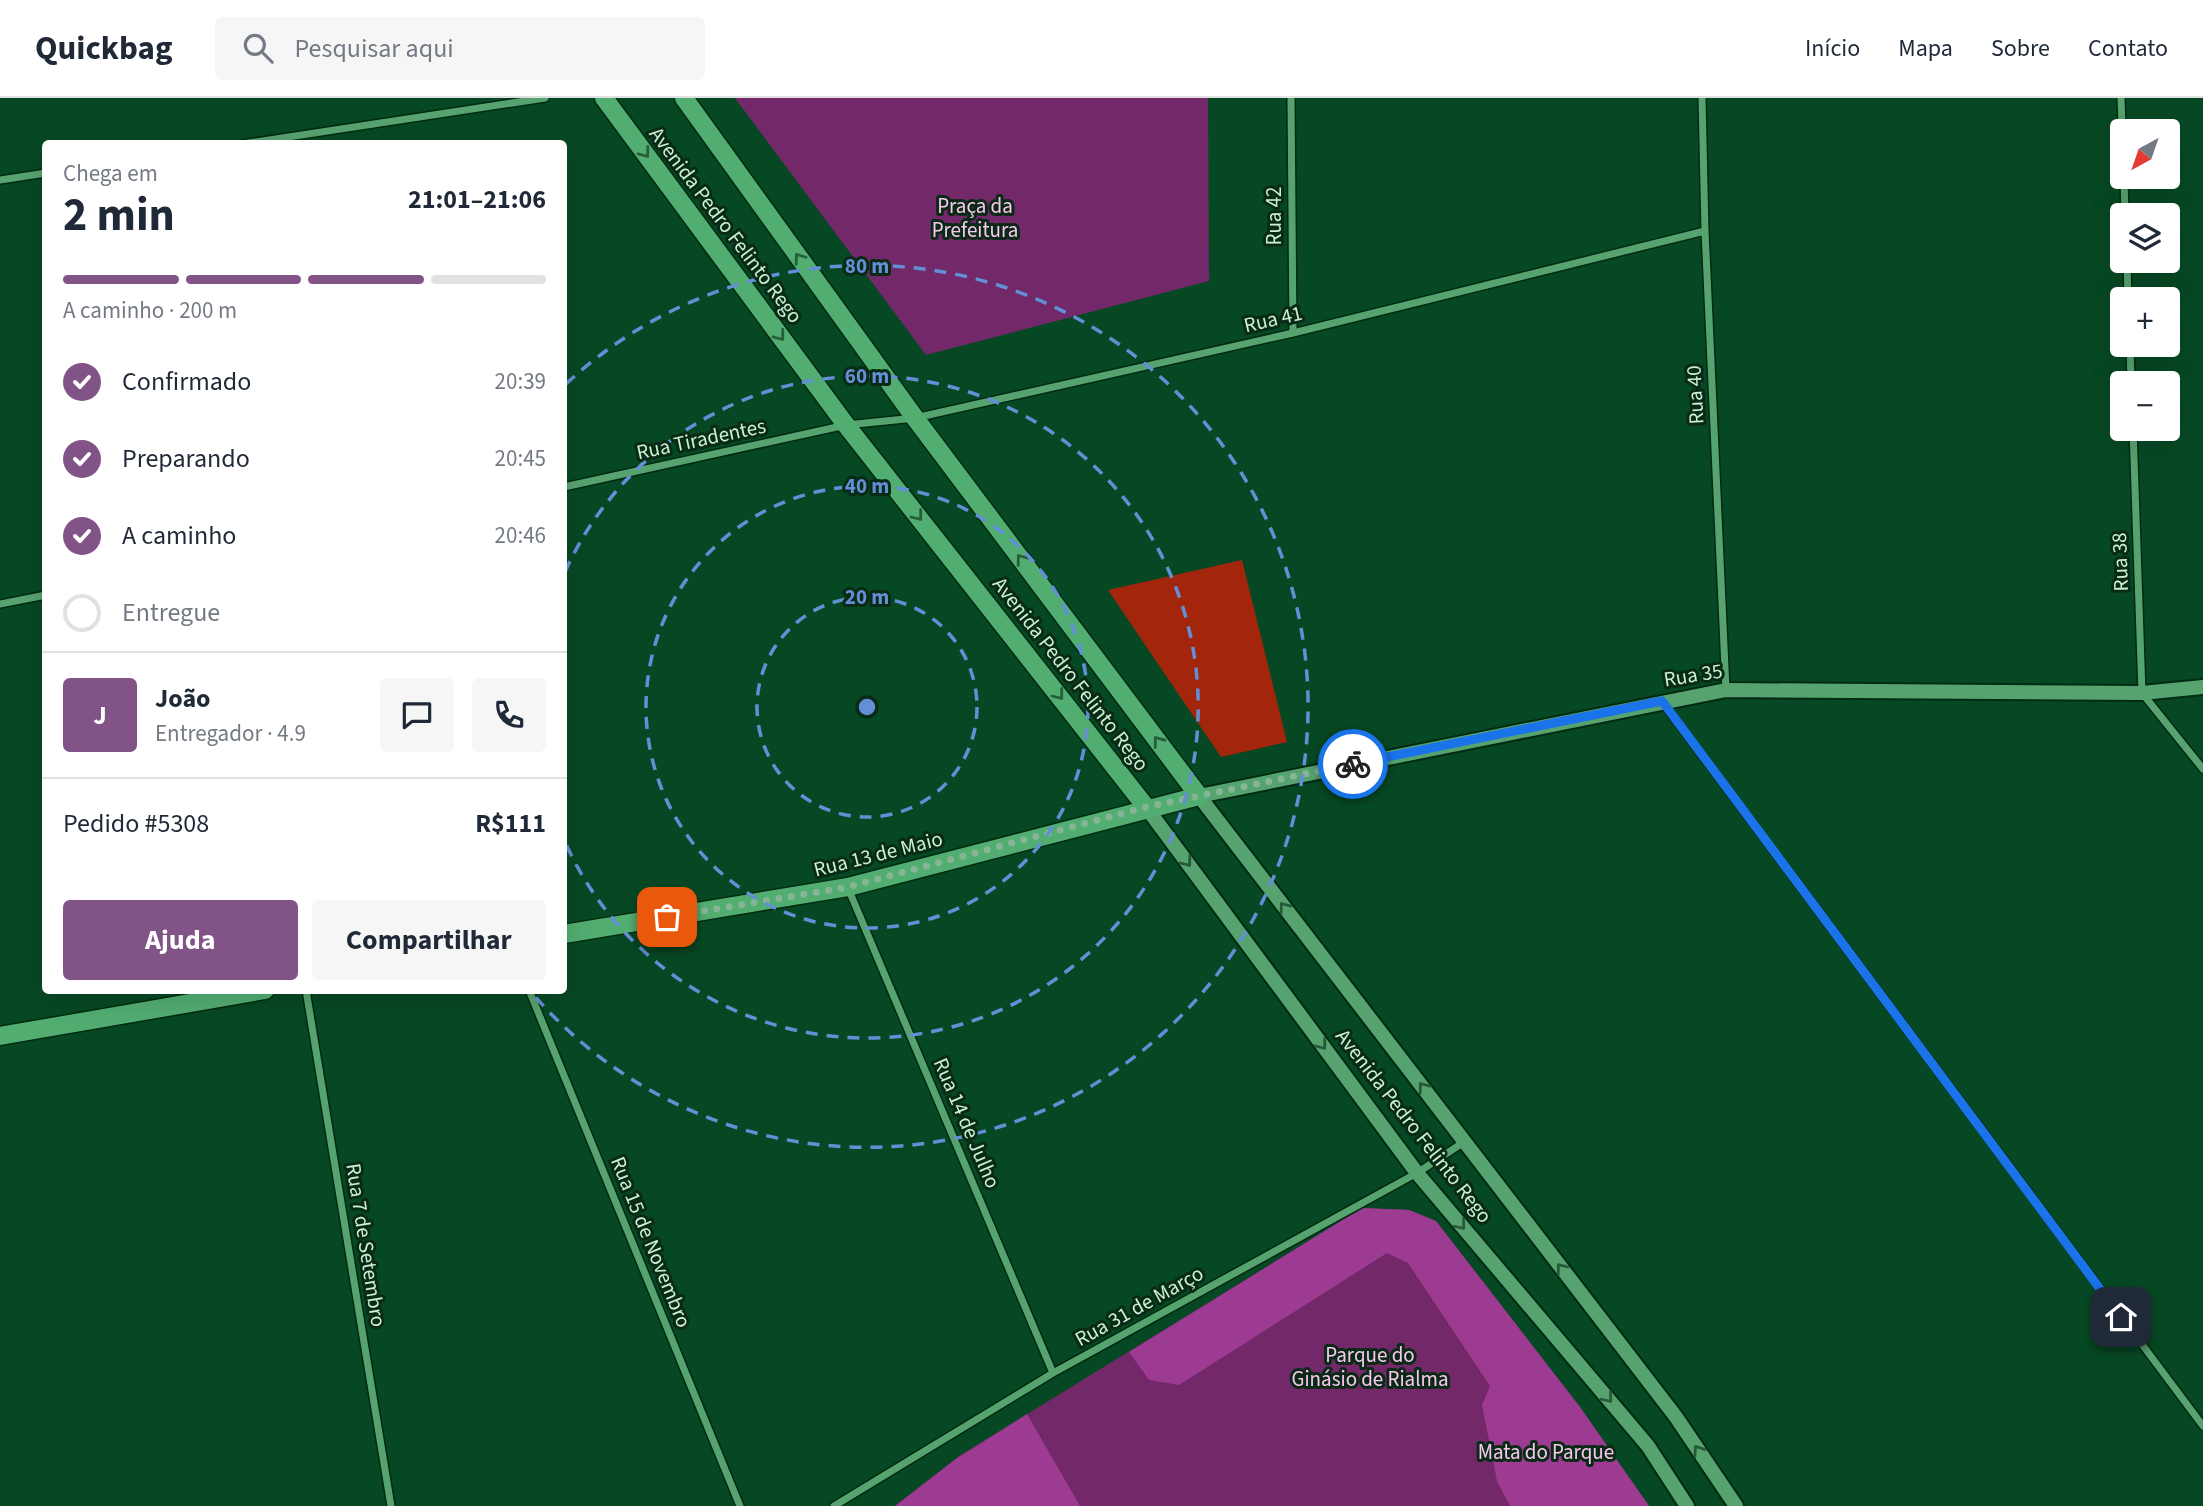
<!DOCTYPE html>
<html lang="pt">
<meta charset="utf-8">
<style>
body{margin:0;font-family:"Source Sans 3",sans-serif;background:#f6f6f7;color:#1f2937;height:100vh;display:flex;flex-direction:column;font-size:26px;white-space:nowrap}
*{box-sizing:border-box;margin:0}
p{font-size:23px;color:#747a83}
.icon{flex:none;width:38px;height:38px;fill:none;stroke:currentColor;stroke-width:2;stroke-linecap:round;stroke-linejoin:round}
.map{position:relative;flex:1;overflow:hidden}
.details{position:absolute;left:42px;top:42px;width:525px;height:854px;display:flex;flex-direction:column;background:#fff;border-radius:7px;box-shadow:0 7px 28px #0002}
.details>*{flex:none}
.needle{width:46px;rotate:220deg}
.tools{position:absolute;left:2110px;top:21px;display:grid;gap:14px}
.tools a{display:grid;place-items:center;width:70px;height:70px;border-radius:7px;background:#fff;box-shadow:0 7px 28px #0002;font-size:35px}
.pin{position:absolute;display:grid;place-items:center;width:60px;height:60px;color:#fff;margin:-30px;border-radius:14px;box-shadow:0 4px 10px #0006}
.courier{position:absolute;display:grid;place-items:center;width:70px;height:70px;margin:-35px;border:5px solid #1a73e8;border-radius:50%;background:#fff;color:#222;box-shadow:0 2px 9px #0007}
.headline em{font-style:normal;font-weight:700}
.headline div{display:flex;flex-direction:column-reverse}
.headline{display:flex;align-items:center;justify-content:space-between;height:119px;padding:0 21px}
h1{font-size:46px;font-weight:700;line-height:52px}
.bar{display:grid;grid-template-columns:repeat(4,1fr);gap:10px 7px;align-content:center;height:84px;padding:0 21px}
.bar i{height:9px;border-radius:5px;background:#e0e1e3}
.bar .selected{background:#815387}
.bar p{grid-column:span 4}
.line{display:flex;align-items:center;gap:18px;padding:0 21px;border-top:2px solid #e0e1e3}
.line div{flex:1}
.round{display:grid;place-items:center;flex:none;width:74px;height:74px;border-radius:7px;background:#f6f6f7}
ol{padding:0 21px;list-style:none}
li{display:flex;align-items:center;gap:21px;height:77px}
li p{margin-inline-start:auto}
li .icon{padding:7px;border-radius:50%;background:#815387;color:#fff;stroke-width:4}
li:last-child{color:#747a83}
li i{width:38px;height:38px;border:4px solid #e0e1e3;border-radius:50%}
.cta{display:flex;gap:14px;margin-top:auto;padding:14px 21px}
.cta a{flex:1;height:80px;border-radius:7px;background:#815387;color:#fff;font-size:28px;font-weight:700;line-height:80px;text-align:center}
.cta a+a{background:#f6f6f7;color:#1f2937}
header{display:flex;align-items:center;gap:42px;box-sizing:border-box;height:98px;padding:0 35px;background:#fff;border-bottom:2px solid #e0e1e3}
header strong{font-size:33px}
nav{display:flex;gap:38px;margin-inline-start:auto;font-size:24px}
.search{width:490px;height:63px;background:#f6f6f7;display:flex;align-items:center;gap:18px;box-sizing:border-box;padding:0 24px;border-radius:7px;color:#747a83;font-size:26px}
.map>svg:first-child{display:block}
</style>
<header>
<strong>Quickbag</strong>
<div class="search"><svg class="icon" aria-label="search" viewBox="0 0 24 24"><circle cx="10" cy="10" r="6"/><path d="M15 15l6 6"/></svg>Pesquisar aqui</div>
<nav><a>Início</a><a>Mapa</a><a>Sobre</a><a>Contato</a></nav>
</header>
<div class="map">
<svg width="2203" height="1408" viewBox="0 0 2203 1408">
<rect width="100%" height="100%" fill="#074824"/>
<path fill="#722869" d="M735,0H1208L1209,183L926,257Z
M1362,1110L1409,1112L1436,1123L1580,1309L1649,1408H895L959,1358Z"/>
<path fill="#9c3b91" d="M1362,1110L1409,1112L1436,1123L1580,1309L1649,1408H1510L1497,1383L1482,1307L1490,1288L1408,1165L1387,1155L1179,1287L1149,1282L1129,1254Z
M1027,1316L1080,1408H895L956,1361Z"/>
<path fill="#a3250c" d="M1242,462L1287,644L1221,659L1108,492Z"/>
<g fill="none" stroke-linecap="round" stroke-linejoin="round">
<defs>
<path id="street" d="M1291,0L1293,235
M1702,0L1705,133L1726,592
M2121,0L2123,56
M242,46L545,0
M2124,79L2125,117
M0,82L46,75
M2127,163L2128,201
M2130,247L2131,285
M2133,331L2142,595L2203,671
M564,389L846,327L915,320L1293,235L1705,133
M0,506L46,497
M1663,605L2203,1328
M848,790L1053,1275
M306,892L391,1408
M529,892L740,1408
M834,1408L1053,1275L1417,1075L1464,1044"/>
<path id="secondary" d="M1146,709L1417,1075L1648,1348L1687,1408
M1736,1408L1676,1319L1199,698L1726,592L2142,595L2203,589"/>
<path id="primary" d="M604,0L846,327L1146,709
M564,836L848,789L1199,698L915,320L684,0
M0,938L265,892"/>
</defs>
<use href="#street" stroke="#012b12" stroke-width="10"/>
<use href="#secondary" stroke="#012b12" stroke-width="18"/>
<use href="#primary" stroke="#012b12" stroke-width="21"/>
<use href="#street" stroke="#57a36f" stroke-width="7"/>
<use href="#secondary" stroke="#57a36f" stroke-width="14"/>
<use href="#primary" stroke="#52ad71" stroke-width="18"/>
</g>
<defs><path id="oneway-chevron" d="M-2-3.5L2.5 0L-2 3.5" fill="none" stroke-width="1.6" stroke-linecap="round" stroke-linejoin="round" transform="scale(1.75)"/></defs>
<g stroke="#265e3a">
<use href="#oneway-chevron" transform="translate(645 55) rotate(53)"/>
<use href="#oneway-chevron" transform="translate(799 160) rotate(-126)"/>
<use href="#oneway-chevron" transform="translate(780 238) rotate(53)"/>
<use href="#oneway-chevron" transform="translate(918 418) rotate(52)"/>
<use href="#oneway-chevron" transform="translate(1021 461) rotate(-127)"/>
<use href="#oneway-chevron" transform="translate(1059 597) rotate(52)"/>
<use href="#oneway-chevron" transform="translate(1158 643) rotate(-127)"/>
</g>
<g stroke="#285a39">
<use href="#oneway-chevron" transform="translate(1187 764) rotate(53)"/>
<use href="#oneway-chevron" transform="translate(1284 809) rotate(-127)"/>
<use href="#oneway-chevron" transform="translate(1322 947) rotate(53)"/>
<use href="#oneway-chevron" transform="translate(1423 989) rotate(-127)"/>
<use href="#oneway-chevron" transform="translate(1461 1127) rotate(50)"/>
<use href="#oneway-chevron" transform="translate(1561 1170) rotate(-128)"/>
<use href="#oneway-chevron" transform="translate(1608 1300) rotate(50)"/>
<use href="#oneway-chevron" transform="translate(1698 1352) rotate(-124)"/>
</g>
<g fill="none" stroke-linecap="round" stroke-linejoin="round">
<path stroke="#86b596" stroke-width="7" stroke-dasharray="0 12.6" d="M667,819L848,789L1146,709L1353,666"/>
<path stroke="#1a73e8" stroke-width="9" d="M1353,666L1662,603L2121,1219"/>
</g>
<g fill="none" stroke="#638fd6" stroke-width="3.5" stroke-dasharray="12 9">
<circle cx="867" cy="609" r="110"/>
<circle cx="867" cy="609" r="221"/>
<path d="M565 474A331 331 0 1 1 565 744"/>
<path d="M566 286A441 441 0 1 1 532 895"/>
</g>
<g text-anchor="middle" stroke-width="6" stroke-linejoin="round" paint-order="stroke">
<g font-size="21" fill="#fac7f0" stroke="#092a15">
<text x="975" y="115">Praça da<tspan x="975" dy="24">Prefeitura</tspan></text>
<text x="1370" y="1264">Parque do<tspan x="1370" dy="24">Ginásio de Rialma</tspan></text>
<text x="1546" y="1361">Mata do Parque</text>
</g>
<g font-size="21" fill="#cbf0d4" stroke="#092a15">
<text transform="translate(1274 118) rotate(-90)" y="7">Rua 42</text>
<text transform="translate(726 127) rotate(53)" y="7">Avenida Pedro Felinto Rego</text>
<text transform="translate(1273 221) rotate(-13)" y="7">Rua 41</text>
<text transform="translate(1695 297) rotate(-93)" y="7">Rua 40</text>
<text transform="translate(701 341) rotate(-12)" y="7">Rua Tiradentes</text>
<text transform="translate(2120 464) rotate(-92)" y="7">Rua 38</text>
<text transform="translate(1071 576) rotate(52)" y="7">Avenida Pedro Felinto Rego</text>
<text transform="translate(1693 577) rotate(-9)" y="7">Rua 35</text>
<text transform="translate(878 756) rotate(-14)" y="7">Rua 13 de Maio</text>
<text transform="translate(967 1025) rotate(67)" y="7">Rua 14 de Julho</text>
<text transform="translate(1414 1028) rotate(52)" y="7">Avenida Pedro Felinto Rego</text>
<text transform="translate(651 1144) rotate(68)" y="7">Rua 15 de Novembro</text>
<text transform="translate(366 1147) rotate(81)" y="7">Rua 7 de Setembro</text>
<text transform="translate(1139 1208) rotate(-29)" y="7">Rua 31 de Março</text>
</g>
</g>
<circle cx="867" cy="609" r="10" fill="#638fd6" stroke="#092a15" stroke-width="3.5"/>
<g font-size="21" text-anchor="middle" font-weight="bold" fill="#638fd6" stroke="#092a15" stroke-width="6" stroke-linejoin="round" paint-order="stroke">
<text x="867" y="175">80 m</text>
<text x="867" y="285">60 m</text>
<text x="867" y="395">40 m</text>
<text x="867" y="506">20 m</text>
</g>
</svg>
<div class="tools">
<a><svg class="needle" viewBox="-14 -14 28 28"><path d="M0-13l5 13h-10z" fill="#e53935"/><path d="M0 13l5-13h-10z" fill="#747a83"/></svg></a>
<a><svg class="icon" aria-label="layers" viewBox="0 0 24 24"><path d="M12 4l9 5-9 5-9-5zM3 14l9 5 9-5"/></svg></a>
<a>+</a>
<a>−</a>
</div>
<div class="pin" style="left:667px;top:819px;background:#ea580c"><svg class="icon" aria-label="bag" viewBox="0 0 24 24"><path d="M5 8h14l-1 12H6zM9 8a3 3 0 0 1 6 0"/></svg></div>
<div class="pin" style="left:2121px;top:1219px;background:#1f2937"><svg class="icon" aria-label="home" viewBox="0 0 24 24"><path d="M3 11l9-7 9 7M6 9v11h12V9"/></svg></div>
<div class="courier" style="left:1353px;top:666px"><svg class="icon" aria-label="bike" viewBox="0 0 24 24"><circle cx="6" cy="16" r="4"/><circle cx="18" cy="16" r="4"/><path d="M6 16l4-8h5l3 8M10 8l3 8H6M13 5h3"/></svg></div>
<section class="details">
<div class="headline"><div><h1>2 min</h1><p>Chega em</p></div><em>21:01–21:06</em></div>
<div class="bar"><i class="selected"></i><i class="selected"></i><i class="selected"></i><i></i><p>A caminho · 200 m</p></div>
<ol>
<li><svg class="icon" aria-label="check" viewBox="0 0 24 24"><path d="M5 12l5 5 9-10"/></svg>Confirmado<p>20:39</p></li>
<li><svg class="icon" aria-label="check" viewBox="0 0 24 24"><path d="M5 12l5 5 9-10"/></svg>Preparando<p>20:45</p></li>
<li><svg class="icon" aria-label="check" viewBox="0 0 24 24"><path d="M5 12l5 5 9-10"/></svg>A caminho<p>20:46</p></li>
<li><i></i>Entregue</li>
</ol>
<div class="line" style="height:126px"><b class="round" style="background:#815387;color:#fff">J</b><div><b>João</b><p>Entregador · 4.9</p></div><a class="round"><svg class="icon" aria-label="chat" viewBox="0 0 24 24"><path d="M4 5h16v11H9l-5 4z"/></svg></a><a class="round"><svg class="icon" aria-label="phone" viewBox="0 0 24 24"><path d="M5 4h4l2 5-3 2q2 4 5 5l2-3 5 2v4C11 20 4 13 5 4z"/></svg></a></div>
<div class="line" style="height:91px"><div>Pedido #5308</div><b>R$111</b></div>
<div class="cta"><a>Ajuda</a><a>Compartilhar</a></div>
</section>
</div>
